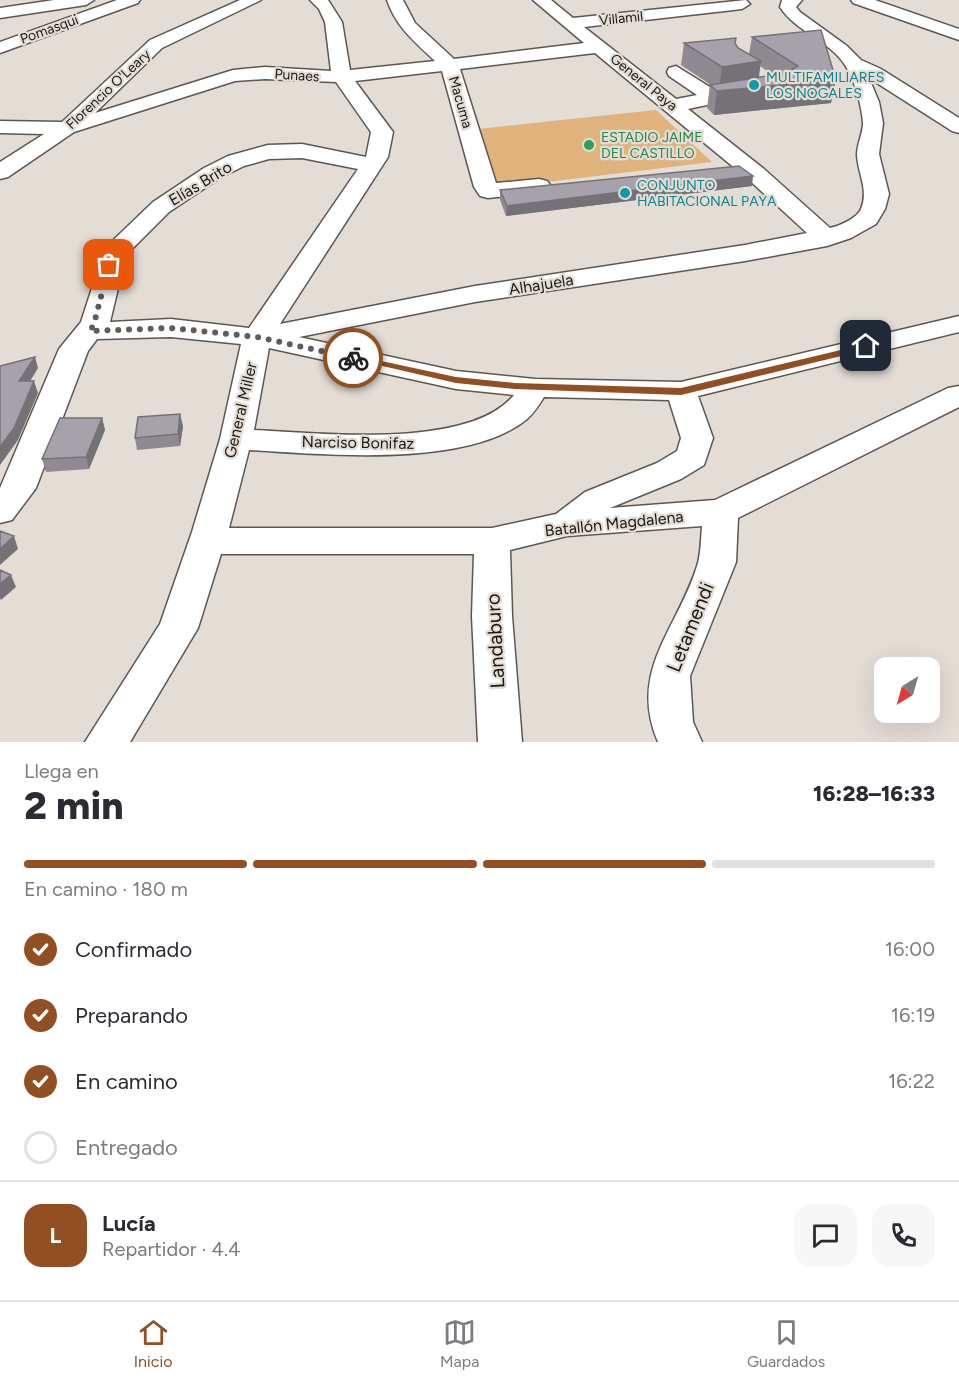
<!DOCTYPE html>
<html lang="es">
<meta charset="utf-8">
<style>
body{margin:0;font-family:Figtree,sans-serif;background:#f7f7f7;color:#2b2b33;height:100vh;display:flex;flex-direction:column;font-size:22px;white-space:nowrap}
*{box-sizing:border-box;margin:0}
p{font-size:20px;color:#7c7c81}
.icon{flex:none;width:33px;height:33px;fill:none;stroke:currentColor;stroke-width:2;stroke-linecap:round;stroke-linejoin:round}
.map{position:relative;height:742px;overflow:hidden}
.panel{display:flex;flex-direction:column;background:#fff;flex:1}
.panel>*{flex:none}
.needle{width:39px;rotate:217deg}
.tools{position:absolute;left:874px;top:657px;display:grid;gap:12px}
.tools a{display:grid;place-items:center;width:66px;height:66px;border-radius:12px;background:#fff;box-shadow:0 6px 24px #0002;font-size:30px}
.pin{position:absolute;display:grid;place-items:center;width:51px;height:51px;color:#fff;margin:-26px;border-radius:12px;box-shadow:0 3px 9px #0006}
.courier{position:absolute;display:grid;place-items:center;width:60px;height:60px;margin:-30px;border:4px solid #924f21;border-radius:50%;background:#fff;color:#222;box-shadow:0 2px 8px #0007}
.overview em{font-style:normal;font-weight:800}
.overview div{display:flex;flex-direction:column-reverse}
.overview{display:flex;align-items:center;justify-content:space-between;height:102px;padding:0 24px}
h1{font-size:39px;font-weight:800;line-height:45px}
.bar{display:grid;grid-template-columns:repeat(4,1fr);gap:9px 6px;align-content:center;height:72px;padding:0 24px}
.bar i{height:8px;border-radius:4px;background:#e1e1e2}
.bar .active{background:#924f21}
.bar p{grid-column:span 4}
.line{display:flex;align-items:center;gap:15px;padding:0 24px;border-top:2px solid #e1e1e2}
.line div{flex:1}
.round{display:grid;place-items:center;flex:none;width:63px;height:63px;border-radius:18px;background:#f7f7f7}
ol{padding:0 24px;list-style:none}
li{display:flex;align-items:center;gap:18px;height:66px}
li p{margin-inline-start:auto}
li .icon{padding:6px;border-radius:50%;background:#924f21;color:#fff;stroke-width:4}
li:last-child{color:#7c7c81}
li i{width:33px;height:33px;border:3px solid #e1e1e2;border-radius:50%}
.tab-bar{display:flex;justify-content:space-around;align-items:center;height:84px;border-top:2px solid #e1e1e2;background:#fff;font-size:16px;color:#7c7c81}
.tab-bar a{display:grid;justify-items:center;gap:3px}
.tab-bar .active{color:#924f21}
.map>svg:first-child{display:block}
</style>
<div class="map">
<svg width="959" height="742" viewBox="0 0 959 742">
<rect width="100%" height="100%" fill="#e4ddd5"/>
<path fill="#e0b27c" d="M656,110L712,162L497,188L478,129Z"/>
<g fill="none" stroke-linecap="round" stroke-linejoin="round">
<defs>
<path id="minor" d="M54,0H94L86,5L0,18V8Z
M117,0H140L138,3L0,53V42Z
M240,0H261L162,48L95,113L233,70L265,67L331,71L325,22L319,9L310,0H328L342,22L350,70L435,61C415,42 396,27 387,0H403L415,23L454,59L584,43L533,0H551L573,18L746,0L750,4L742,9L584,27L676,99L697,95L669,76L667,72L669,68L676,66L721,94L724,98L721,102L688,109L764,169L830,228C840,226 857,218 861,209C869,190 858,174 857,155C857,144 863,133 863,123C862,106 854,79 845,65C829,40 796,32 780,7L782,0H802L796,7L800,12L847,46L861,60L881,69L959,118V133L952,131L869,78L879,102L883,123L879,154L889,194L885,209L876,224L851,238L827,246L745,261L475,302L299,337L456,371L535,379L681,382L959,316V332L698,396L713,438L704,465L681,479L610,508L715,500L948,388L959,386V407L738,518L736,562L690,676L693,722L702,742H658C627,670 679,628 698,563C701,551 701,538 702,526L567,536L510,550L512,616L522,742H478L472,616L474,554H221L198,628L130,742H85L160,624L192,532L220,439L241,344L171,337L97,339L88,351L36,488L12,520L0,523V488L59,349L81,322L105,248L153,202L204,168L228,156L268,145L302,144L366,157L371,132L336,82L265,79L235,81L74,132L8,177L0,179V162L44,134L0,133V121L62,122L150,40ZM595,53L748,179L807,233L745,245L475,286L280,324L388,157L393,132L355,81L442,71L474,187L480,196L488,198L539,193L547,191L551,186L547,181L539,179L496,183L460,69ZM302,158L358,169L249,328L171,319L110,322L126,255L169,212L220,178L244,166L269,159ZM269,348L456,389L514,395C469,450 319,433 254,430ZM544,397L669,400L681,438L677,451L657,463L585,492L556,514L492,528H229L249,450C323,454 467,469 527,419C534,413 539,405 544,397Z
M851,0H875L959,29V40L853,3Z"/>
</defs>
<use href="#minor" stroke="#5d5750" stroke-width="3"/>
<use href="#minor" fill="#fff" fill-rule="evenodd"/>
</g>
<path fill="#8f8a92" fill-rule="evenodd" d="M752,37L836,80L831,103L714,115L707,108L710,85H711L681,65L684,43L738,48L749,54ZM760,66L773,75L758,77Z
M752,186L506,216L500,200V190Z
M102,418L105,430L89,469L46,472L42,459Z
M183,426L180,446L137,450L135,438Z"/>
<path fill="#747177" d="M761,61L758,84L719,90L722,67Z
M836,80L831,103L714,115L717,91Z
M753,176L752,186L506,216L507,206Z
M35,357L38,368L23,393L19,381Z
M34,381L38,393L18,440L0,465V447Z
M180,414L183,426L180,446L178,434Z
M102,418L105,430L89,469L86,457Z
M14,536L18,549L0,565V549Z
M11,575L16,587L1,600L0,598V584Z"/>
<path fill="#a6a1aa" stroke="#747177" stroke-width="1.5" d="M821,30L836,80L717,91L710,85L786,73L798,66L752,37Z
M736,38L735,43L738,48L761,61L722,67L684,43Z
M739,166L753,176L507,206L500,190Z
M35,357L19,381H34L14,428L0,447V366Z
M180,414L178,434L135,438L138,417Z
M60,418H102L86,457L42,459Z
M0,531L14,536L0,549Z
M0,570L11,575L0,584Z"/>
<path fill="#924f21" d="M866,344L871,346L870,349L681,395L515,389L456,383L348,358L353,355L456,377L515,383L681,388Z"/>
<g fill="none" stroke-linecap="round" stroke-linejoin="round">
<path stroke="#615c58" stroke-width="6" stroke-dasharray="0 10.8" d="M109,265L94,324L90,331L171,328L257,337L353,358"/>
</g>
<g fill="#0f9aa8" stroke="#e4ddd5" stroke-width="2">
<circle cx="754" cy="85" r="6"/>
<circle cx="625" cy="193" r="6"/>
</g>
<circle fill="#2e9e5b" stroke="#e4ddd5" stroke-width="2" cx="589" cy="145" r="6"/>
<g text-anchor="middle" stroke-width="4.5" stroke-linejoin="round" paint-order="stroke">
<g font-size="14" fill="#1a1715" stroke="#e4ddd5">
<text transform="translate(621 18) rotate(-6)" y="5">Villamil</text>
<text transform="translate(49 29) rotate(-20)" y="5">Pomasqui</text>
<text transform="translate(297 75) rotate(4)" y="5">Punaes</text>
<text transform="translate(644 82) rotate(39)" y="5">General Paya</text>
<text transform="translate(108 89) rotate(-43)" y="5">Florencio O'Leary</text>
<text transform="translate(461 102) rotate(74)" y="5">Macuma</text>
</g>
<g font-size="14" fill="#0d838f" stroke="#e4ddd5" text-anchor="start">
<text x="766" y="82">MULTIFAMILIARES<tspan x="766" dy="16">LOS NOGALES</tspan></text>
<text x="637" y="190">CONJUNTO<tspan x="637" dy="16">HABITACIONAL PAYA</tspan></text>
</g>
<g font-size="14" fill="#27864d" stroke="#e4ddd5" text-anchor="start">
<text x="601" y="142">ESTADIO JAIME<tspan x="601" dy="16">DEL CASTILLO</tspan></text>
</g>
<g font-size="16" fill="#1a1715" stroke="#e4ddd5">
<text transform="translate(200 183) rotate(-31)" y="6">Elías Brito</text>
<text transform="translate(541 284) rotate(-9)" y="6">Alhajuela</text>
<text transform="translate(240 410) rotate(-77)" y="6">General Miller</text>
<text transform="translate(358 442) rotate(1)" y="6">Narciso Bonifaz</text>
<text transform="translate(614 523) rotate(-6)" y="6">Batallón Magdalena</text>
</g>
<g font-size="20" fill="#1a1715" stroke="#e4ddd5">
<text transform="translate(690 627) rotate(-68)" y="7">Letamendi</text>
<text transform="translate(495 641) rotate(-93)" y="7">Landaburo</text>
</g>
</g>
</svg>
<div class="tools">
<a><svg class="needle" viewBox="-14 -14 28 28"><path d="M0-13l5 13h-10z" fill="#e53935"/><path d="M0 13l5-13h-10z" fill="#7c7c81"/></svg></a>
</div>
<div class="pin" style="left:109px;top:265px;background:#ea580c"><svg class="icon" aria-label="bag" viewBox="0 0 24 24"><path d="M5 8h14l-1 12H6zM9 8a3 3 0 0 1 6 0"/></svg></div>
<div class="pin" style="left:866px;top:346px;background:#1f2937"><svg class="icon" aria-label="home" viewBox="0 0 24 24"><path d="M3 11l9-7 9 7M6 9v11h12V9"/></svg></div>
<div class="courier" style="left:353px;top:358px"><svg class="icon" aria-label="bike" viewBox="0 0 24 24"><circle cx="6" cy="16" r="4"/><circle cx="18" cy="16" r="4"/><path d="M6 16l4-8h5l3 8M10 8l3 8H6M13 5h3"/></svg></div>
</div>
<section class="panel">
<div class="overview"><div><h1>2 min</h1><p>Llega en</p></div><em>16:28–16:33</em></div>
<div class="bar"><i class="active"></i><i class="active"></i><i class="active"></i><i></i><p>En camino · 180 m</p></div>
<ol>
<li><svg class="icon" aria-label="check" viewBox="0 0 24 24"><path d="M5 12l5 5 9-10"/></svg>Confirmado<p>16:00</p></li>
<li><svg class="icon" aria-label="check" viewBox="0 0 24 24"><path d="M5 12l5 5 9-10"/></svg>Preparando<p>16:19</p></li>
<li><svg class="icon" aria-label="check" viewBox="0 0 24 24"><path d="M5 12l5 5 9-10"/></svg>En camino<p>16:22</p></li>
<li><i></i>Entregado</li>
</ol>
<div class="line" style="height:108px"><b class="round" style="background:#924f21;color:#fff">L</b><div><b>Lucía</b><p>Repartidor · 4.4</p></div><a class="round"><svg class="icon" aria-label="chat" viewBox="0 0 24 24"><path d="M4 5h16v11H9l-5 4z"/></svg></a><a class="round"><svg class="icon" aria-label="phone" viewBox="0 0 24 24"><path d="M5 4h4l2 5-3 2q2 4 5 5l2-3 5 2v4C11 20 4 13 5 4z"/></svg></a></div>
</section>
<nav class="tab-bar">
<a class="active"><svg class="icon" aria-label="home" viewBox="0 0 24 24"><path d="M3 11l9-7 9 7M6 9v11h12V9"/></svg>Inicio</a>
<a><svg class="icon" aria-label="map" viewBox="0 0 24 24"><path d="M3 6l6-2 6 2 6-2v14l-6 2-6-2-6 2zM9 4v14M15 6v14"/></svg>Mapa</a>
<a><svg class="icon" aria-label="saved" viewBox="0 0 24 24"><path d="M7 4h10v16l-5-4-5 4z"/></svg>Guardados</a>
</nav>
